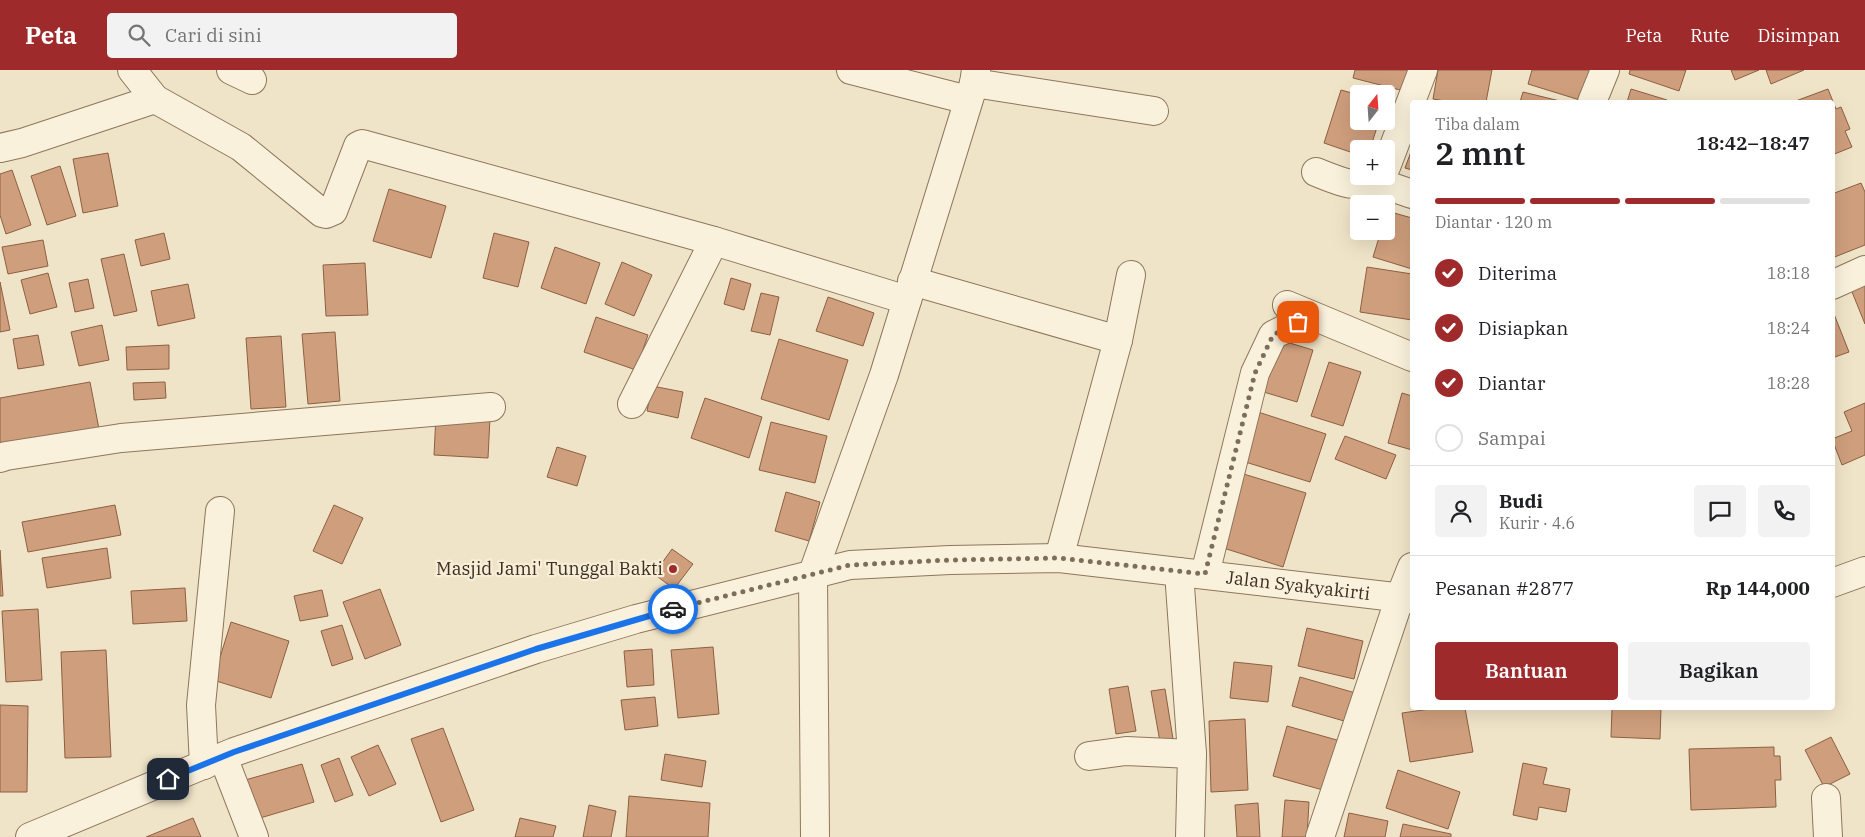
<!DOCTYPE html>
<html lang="id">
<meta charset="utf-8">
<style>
body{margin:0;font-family:"IBM Plex Serif",serif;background:#f2f2f2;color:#202124;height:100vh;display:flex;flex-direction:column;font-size:19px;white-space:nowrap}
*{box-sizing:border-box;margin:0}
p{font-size:16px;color:#757577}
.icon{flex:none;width:28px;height:28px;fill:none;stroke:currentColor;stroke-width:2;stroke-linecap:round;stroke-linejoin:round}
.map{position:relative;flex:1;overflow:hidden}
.drawer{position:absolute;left:1410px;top:30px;width:425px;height:610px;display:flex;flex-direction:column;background:#fff;border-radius:5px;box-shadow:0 5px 20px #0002}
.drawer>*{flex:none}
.needle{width:32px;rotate:17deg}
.buttons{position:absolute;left:1350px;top:15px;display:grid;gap:10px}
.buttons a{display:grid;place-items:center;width:45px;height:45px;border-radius:5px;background:#fff;box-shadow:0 5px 20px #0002;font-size:25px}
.pin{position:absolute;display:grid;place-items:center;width:42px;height:42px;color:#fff;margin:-21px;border-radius:10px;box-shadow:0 2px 8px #0006}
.courier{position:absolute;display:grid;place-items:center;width:50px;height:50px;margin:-25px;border:4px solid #1a73e8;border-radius:50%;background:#fff;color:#222;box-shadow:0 1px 6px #0007}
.overview em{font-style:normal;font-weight:600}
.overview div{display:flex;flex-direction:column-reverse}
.overview{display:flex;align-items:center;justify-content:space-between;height:85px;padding:0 25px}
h1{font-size:32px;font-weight:600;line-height:38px}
.bar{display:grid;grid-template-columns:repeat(4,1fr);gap:8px 5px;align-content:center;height:60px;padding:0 25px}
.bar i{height:6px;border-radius:4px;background:#e0e0e0}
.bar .active{background:#9e2a2b}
.bar p{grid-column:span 4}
.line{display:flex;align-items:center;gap:12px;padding:0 25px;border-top:1px solid #e0e0e0}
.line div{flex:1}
.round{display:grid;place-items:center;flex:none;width:52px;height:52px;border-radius:5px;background:#f2f2f2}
ol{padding:0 25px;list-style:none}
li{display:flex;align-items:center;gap:15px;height:55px}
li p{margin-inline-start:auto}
li .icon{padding:5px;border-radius:50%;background:#9e2a2b;color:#fff;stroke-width:4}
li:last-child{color:#757577}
li i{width:28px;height:28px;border:2px solid #e0e0e0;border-radius:50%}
.action{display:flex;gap:10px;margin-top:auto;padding:10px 25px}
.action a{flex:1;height:58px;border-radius:5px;background:#9e2a2b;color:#fff;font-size:20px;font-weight:600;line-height:58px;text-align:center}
.action a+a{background:#f2f2f2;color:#202124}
header{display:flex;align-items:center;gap:30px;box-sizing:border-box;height:70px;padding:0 25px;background:#9e2a2b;color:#fff}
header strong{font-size:24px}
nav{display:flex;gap:28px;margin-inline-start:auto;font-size:18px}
.search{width:350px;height:45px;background:#f2f2f2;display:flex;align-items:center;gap:12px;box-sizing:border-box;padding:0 18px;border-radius:5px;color:#757577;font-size:19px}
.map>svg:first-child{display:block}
</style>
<header>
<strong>Peta</strong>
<div class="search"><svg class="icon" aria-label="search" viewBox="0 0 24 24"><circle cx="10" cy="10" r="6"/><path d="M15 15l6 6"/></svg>Cari di sini</div>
<nav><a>Peta</a><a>Rute</a><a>Disimpan</a></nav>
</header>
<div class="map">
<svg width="1865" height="767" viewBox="0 0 1865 767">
<rect width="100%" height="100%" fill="#f0e4c8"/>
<path fill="#cf9f7d" stroke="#8d5f41" d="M1355,0H1409L1404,21L1353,8Z
M1438,0H1492L1486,32H1451L1433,29Z
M1532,0H1592L1583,31L1528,14Z
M1630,0H1686L1679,21L1629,4Z
M1731,0H1759L1735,10Z
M1766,0H1804L1771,14Z
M1631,19L1667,30L1666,32H1627Z
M1828,19L1836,39L1841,37L1850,59L1845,61L1852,77L1832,85V32H1793Z
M1341,20L1359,25V51H1379L1370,79H1359V85L1324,73Z
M1523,22L1564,32H1520Z
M1412,79V100L1405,98Z
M108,83L118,136L83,143L73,89Z
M60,96L76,146L47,155L31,106Z
M12,100L31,155L6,164L0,145V104Z
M1861,113L1865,122V175L1832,188V124Z
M389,119L446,136L431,188L373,171Z
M1387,141L1412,148V199L1373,187L1381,161H1386Z
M164,163L170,189L141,196L135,170Z
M494,163L529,172L518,217L483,208Z
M43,170L48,196L8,204L2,177Z
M555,177L600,193L586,234L541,218Z
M124,184L137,241L114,246L101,189Z
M622,192L652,205L634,246L605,234Z
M365,193L368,245L326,246L323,195Z
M1367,197L1412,204V250L1360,242Z
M48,203L57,237L30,244L21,210Z
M731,208L751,214L744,240L724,234Z
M88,209L94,238L75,242L69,213Z
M1865,211V254L1850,217Z
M0,212L10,260L0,262Z
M188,214L195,248L158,256L151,221Z
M761,223L779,227L770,265L751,261Z
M828,227L874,243L863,276L816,261Z
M1832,239L1849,282L1832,288Z
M596,247L648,265L636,300L584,282Z
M102,255L109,290L79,296L71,262Z
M335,262L340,331L308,334L302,264Z
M38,265L44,295L18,299L13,269Z
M281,266L286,337L251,339L246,268Z
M1273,268L1313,280L1297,332L1257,320Z
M779,269L848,290L829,350L761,329Z
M169,275V299L127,300L126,277Z
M1329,292L1361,302L1343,356L1311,346Z
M90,312L99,359L0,376V328Z
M165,312L166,328L134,330L133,313Z
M652,316L683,322L678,348L647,341Z
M1402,323L1412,326V380L1388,373Z
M705,328L762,347L749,388L691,368Z
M1865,333V385L1842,395L1832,369L1852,361L1844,342Z
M1258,342L1326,364L1310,412L1242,391Z
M436,345L490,348L488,388L434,385Z
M771,352L827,366L815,413L759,400Z
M1345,366L1396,385L1386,409L1335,389Z
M557,377L586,386L577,416L547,407Z
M1237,402L1306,423L1283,497L1214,475Z
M786,422L820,432L809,471L775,461Z
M115,435L121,465L28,482L22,452Z
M334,435L363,448L342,494L313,481Z
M107,478L111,508L47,518L42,488Z
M672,479L693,494L674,519L654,504Z
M0,480L3,526H0Z
M185,518L187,551L133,554L131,521Z
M380,519L401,575L365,589L343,532Z
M322,520L328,546L300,551L294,526Z
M38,539L42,610L6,612L2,541Z
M231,552L289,571L271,628L213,610Z
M342,555L353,589L332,596L321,561Z
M1307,558L1363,571L1354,609L1298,596Z
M713,577L719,644L678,648L671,580Z
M652,579L654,615L627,617L624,581Z
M106,580L111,687L65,688L61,582Z
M1234,592L1272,596L1268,632L1230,628Z
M1300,607L1359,624L1351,653L1292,636Z
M1128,616L1136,661L1116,664L1109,619Z
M1165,619L1173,669L1160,672L1151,621Z
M655,627L658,656L625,660L621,630Z
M0,635L28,636L27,722H0Z
M1437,638H1465L1473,682L1410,692L1402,643Z
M1612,638H1661L1660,669L1611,667Z
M1245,649L1248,720L1211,722L1209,651Z
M1287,656L1344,672L1330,722L1273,706Z
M443,658L474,740L441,752L411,669Z
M1831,667L1850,704L1824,717L1805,680Z
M378,675L396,714L369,726L351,687Z
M1774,677V686H1780L1781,710H1775L1776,737L1691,740L1689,679Z
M665,684L706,691L702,717L661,710Z
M339,688L353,725L335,732L321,695Z
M1523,693L1547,698L1543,714L1570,719L1566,742L1539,737L1537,750L1513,745Z
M302,694L314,732L250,751L238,712Z
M1398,700L1460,722L1448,759L1386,738Z
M629,726L710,733L708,767H626Z
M1285,730L1309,732L1307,767H1282Z
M1258,733L1260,767H1237L1235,735Z
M589,735L616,741L611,767H583Z
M1349,743L1388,751L1385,767H1344Z
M193,748L201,767H146Z
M520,748L556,756L553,767H515Z
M1403,754L1451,764V767H1400Z"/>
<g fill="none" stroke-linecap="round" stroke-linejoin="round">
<defs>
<g id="street">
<path d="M231,0L252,10"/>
<path d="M851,0L968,30"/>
<path d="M974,13L1154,41"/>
<path d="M155,29L241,77L322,143L326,144L333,141L358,76L362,74L714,171L907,230"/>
<path d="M1592,32L1605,0"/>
<path d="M0,78L22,73L155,29L132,0"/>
<path d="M1386,97L1423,0"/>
<path d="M1316,102C1341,112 1353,118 1380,113"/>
<path d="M1383,106L1380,113L1412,124"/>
<path d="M912,211L1118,270"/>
<path d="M1832,215L1865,200"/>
<path d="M1287,235L1412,287"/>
<path d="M632,334L714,171"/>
<path d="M0,388L6,386L121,368L491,337"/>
<path d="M1059,488L1118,270L1131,205"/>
<path d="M1179,502L1192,684L1190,767"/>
<path d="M1205,504L1255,303L1273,265L1311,246"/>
<path d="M1832,513L1865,501"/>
<path d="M1089,686L1126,681L1192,684"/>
<path d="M223,687L254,767"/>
<path d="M204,695L201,635L220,441"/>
<path d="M1826,728L1828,767"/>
<path id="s1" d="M30,767L234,682L536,579L636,549L850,495L950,490L1059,488L1412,529"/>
<path d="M815,767L813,503L884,305L974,13L976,0"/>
<path d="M1320,767L1400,527L1412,497"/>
</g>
</defs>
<use href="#street" stroke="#8d765c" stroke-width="30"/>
<use href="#street" stroke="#faf1dc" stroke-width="28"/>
</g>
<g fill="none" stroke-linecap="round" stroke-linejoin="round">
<path stroke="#7c6e5b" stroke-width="5" stroke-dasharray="0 9" d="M673,539L850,495L950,490L1059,488L1205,504L1255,303L1273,265L1298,252"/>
<path stroke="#1a73e8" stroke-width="6" d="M168,709L234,682L536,579L673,539"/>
</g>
<circle fill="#9e2a2b" stroke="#f7eed8" stroke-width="2" cx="673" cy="499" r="5"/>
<g text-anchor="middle" stroke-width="4.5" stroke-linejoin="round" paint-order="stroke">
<g font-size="18" fill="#3d2e20" stroke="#f7eed8" text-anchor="end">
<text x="663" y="505">Masjid Jami' Tunggal Bakti</text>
</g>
<g font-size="18" fill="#3d2e20" stroke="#f7eed8">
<text dy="6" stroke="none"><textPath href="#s1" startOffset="1315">Jalan Syakyakirti</textPath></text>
</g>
</g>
</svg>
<div class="buttons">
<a><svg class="needle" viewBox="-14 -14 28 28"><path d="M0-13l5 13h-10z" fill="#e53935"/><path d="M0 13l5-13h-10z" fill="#757577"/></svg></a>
<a>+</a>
<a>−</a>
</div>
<div class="pin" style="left:1298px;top:252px;background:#ea580c"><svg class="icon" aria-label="bag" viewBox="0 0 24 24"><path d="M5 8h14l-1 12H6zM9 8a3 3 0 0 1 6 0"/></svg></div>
<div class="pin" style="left:168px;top:709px;background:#1f2937"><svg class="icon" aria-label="home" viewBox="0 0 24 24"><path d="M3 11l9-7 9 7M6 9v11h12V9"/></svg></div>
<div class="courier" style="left:673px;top:539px"><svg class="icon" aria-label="car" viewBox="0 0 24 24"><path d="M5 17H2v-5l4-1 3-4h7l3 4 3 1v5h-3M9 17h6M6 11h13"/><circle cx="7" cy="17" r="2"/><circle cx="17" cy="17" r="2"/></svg></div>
<section class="drawer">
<div class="overview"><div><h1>2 mnt</h1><p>Tiba dalam</p></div><em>18:42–18:47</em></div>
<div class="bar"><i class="active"></i><i class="active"></i><i class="active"></i><i></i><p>Diantar · 120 m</p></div>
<ol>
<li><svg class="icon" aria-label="check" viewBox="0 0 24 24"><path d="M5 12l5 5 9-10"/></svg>Diterima<p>18:18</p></li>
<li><svg class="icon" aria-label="check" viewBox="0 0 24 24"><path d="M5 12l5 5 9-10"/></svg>Disiapkan<p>18:24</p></li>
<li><svg class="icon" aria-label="check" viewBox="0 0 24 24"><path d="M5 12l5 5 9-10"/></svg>Diantar<p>18:28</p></li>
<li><i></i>Sampai</li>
</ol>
<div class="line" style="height:90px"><a class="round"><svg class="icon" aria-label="person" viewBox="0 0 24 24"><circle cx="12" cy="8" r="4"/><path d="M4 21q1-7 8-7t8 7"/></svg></a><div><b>Budi</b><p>Kurir · 4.6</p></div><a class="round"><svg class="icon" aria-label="chat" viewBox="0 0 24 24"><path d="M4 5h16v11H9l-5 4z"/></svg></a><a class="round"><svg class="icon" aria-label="phone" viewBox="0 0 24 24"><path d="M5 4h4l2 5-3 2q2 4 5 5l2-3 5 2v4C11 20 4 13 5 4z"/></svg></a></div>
<div class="line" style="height:65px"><div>Pesanan #2877</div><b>Rp 144,000</b></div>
<div class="action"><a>Bantuan</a><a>Bagikan</a></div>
</section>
</div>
